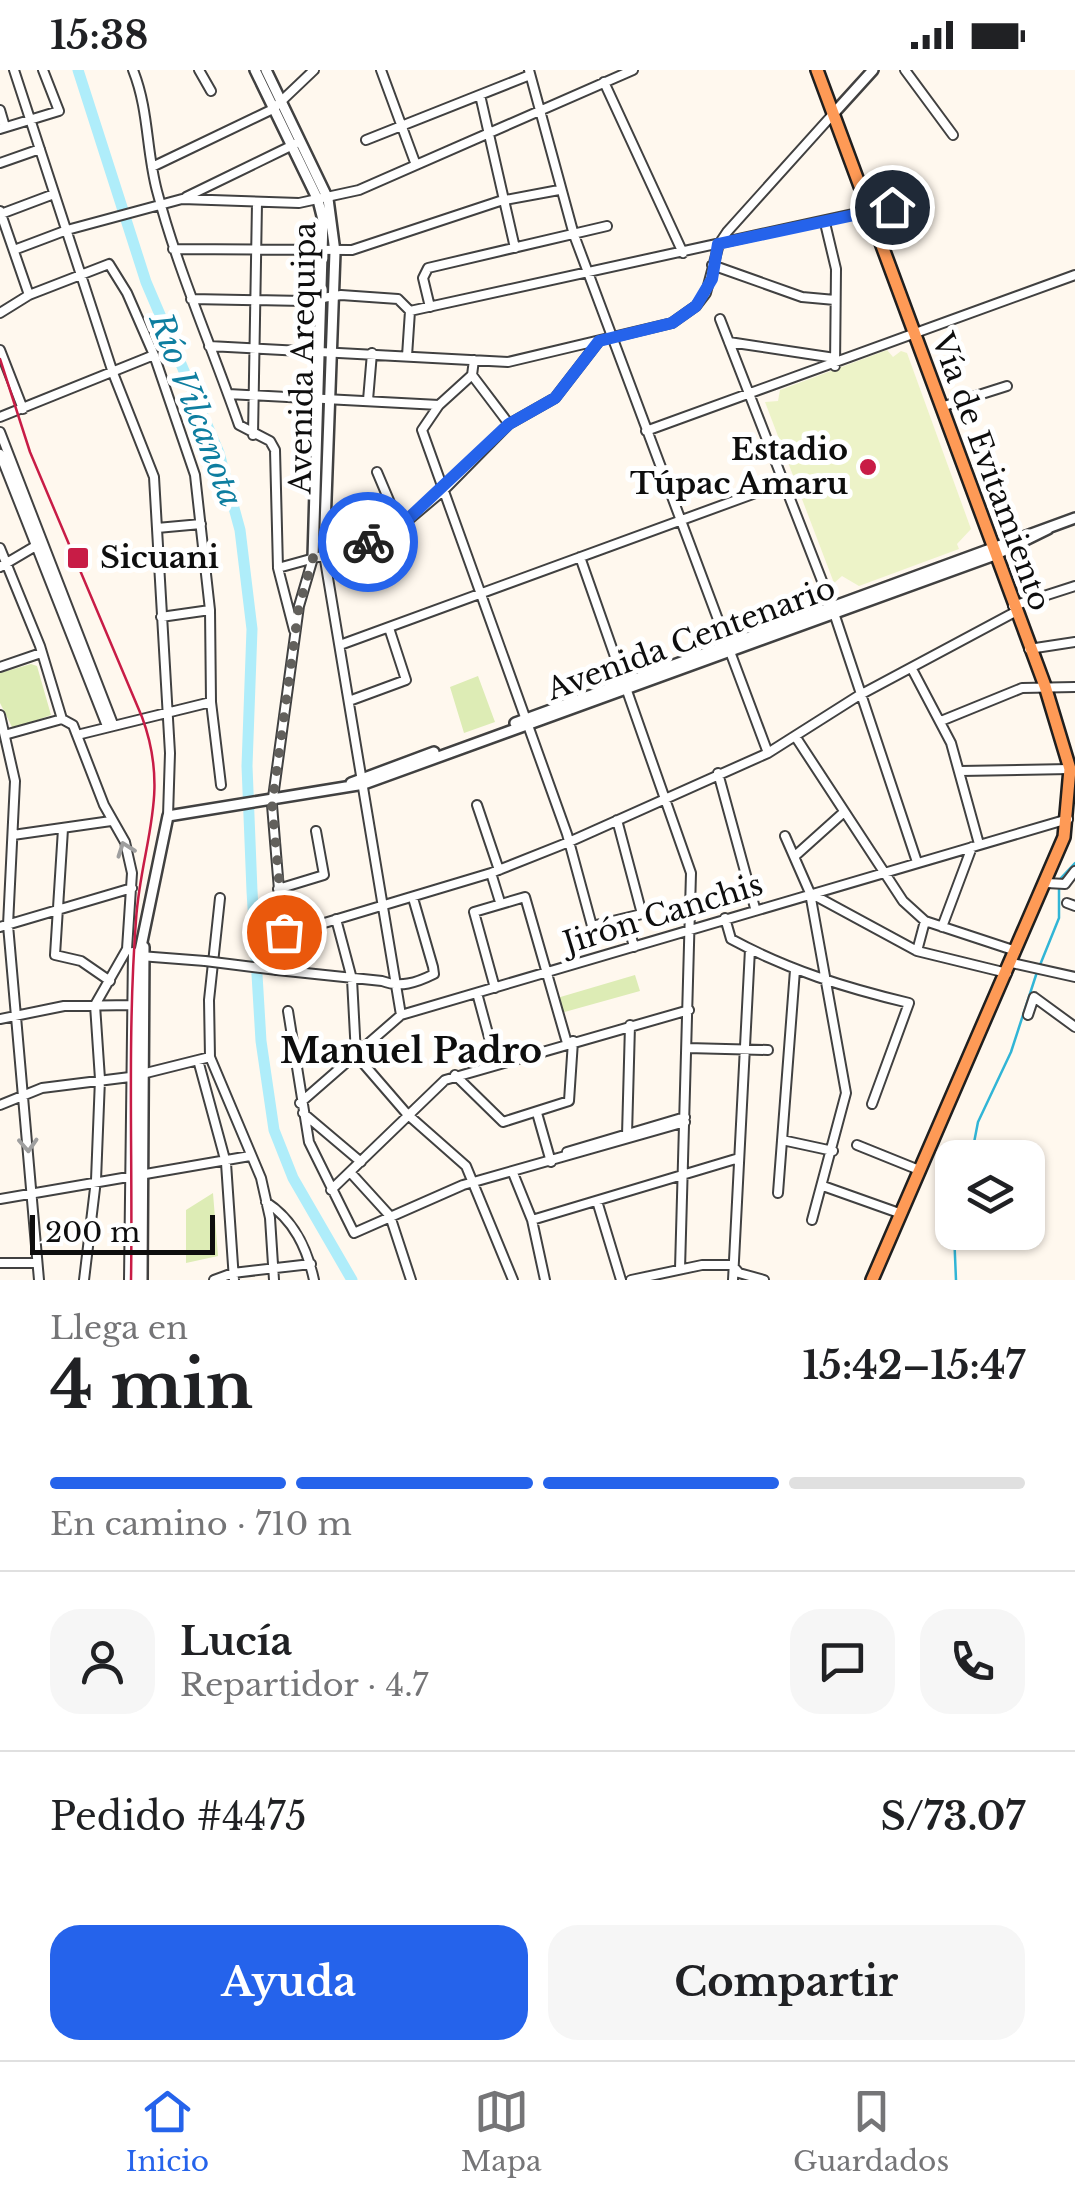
<!DOCTYPE html>
<html lang="es">
<meta charset="utf-8">
<style>
body{margin:0;font-family:"Libre Baskerville",serif;background:#f6f6f6;color:#202124;height:100vh;display:flex;flex-direction:column;font-size:38px;white-space:nowrap}
*{box-sizing:border-box;margin:0}
p{font-size:32px;color:#757577}
.icon{flex:none;width:55px;height:55px;fill:none;stroke:currentColor;stroke-width:2;stroke-linecap:round;stroke-linejoin:round}
.map{position:relative;height:1210px;overflow:hidden}
.side{display:flex;flex-direction:column;background:#fff;flex:1}
.side>*{flex:none}
.controls{position:absolute;left:935px;top:1070px;display:grid;gap:20px}
.controls a{display:grid;place-items:center;width:110px;height:110px;border-radius:20px;background:#fff;box-shadow:0 2px 8px #0004;font-size:50px}
.scale{position:absolute;left:30px;bottom:25px;width:185px;box-sizing:border-box;padding-left:10px;border:5px solid #0e0e0e;border-top:0;font-size:28px;line-height:35px;white-space:nowrap;color:#0e0e0e;-webkit-text-stroke:8px #fff;paint-order:stroke}
.pin{position:absolute;display:grid;place-items:center;width:85px;height:85px;color:#fff;margin:-42px;border:5px solid #fff;border-radius:50%;box-shadow:0 2px 10px #0007}
.courier{position:absolute;display:grid;place-items:center;width:100px;height:100px;margin:-50px;border:8px solid #2563eb;border-radius:50%;background:#fff;color:#222;box-shadow:0 2px 12px #0007}
.overview em{font-style:normal;font-weight:700}
.overview div{display:flex;flex-direction:column-reverse}
.overview{display:flex;align-items:center;justify-content:space-between;height:170px;padding:0 50px}
h1{font-size:65px;font-weight:700;line-height:75px}
.bar{display:grid;grid-template-columns:repeat(4,1fr);gap:15px 10px;align-content:center;height:120px;padding:0 50px}
.bar i{height:12px;border-radius:8px;background:#e0e0e0}
.bar .current{background:#2563eb}
.bar p{grid-column:span 4}
.line{display:flex;align-items:center;gap:25px;padding:0 50px;border-top:2px solid #e0e0e0}
.line div{flex:1}
.round{display:grid;place-items:center;flex:none;width:105px;height:105px;border-radius:30px;background:#f6f6f6}
.button{display:flex;gap:20px;margin-top:auto;padding:20px 50px}
.button a{flex:1;height:115px;border-radius:30px;background:#2563eb;color:#fff;font-size:40px;font-weight:700;line-height:115px;text-align:center}
.button a+a{background:#f6f6f6;color:#202124}
.status{display:flex;justify-content:space-between;align-items:center;height:70px;padding:0 50px;background:#fff;direction:ltr}
.status svg{height:28px;fill:currentColor}
.dock{display:flex;justify-content:space-around;align-items:center;height:140px;border-top:2px solid #e0e0e0;background:#fff;font-size:28px;color:#757577}
.dock a{display:grid;justify-items:center;gap:5px}
.dock .current{color:#2563eb}
.map>svg:first-child{display:block}
</style>
<div class="status"><b>15:38</b><svg viewBox="0 0 49 12"><path d="M0 12V9h3v3zM5 12V6h3v6zM10 12V3h3v9zM15 12V0h3v12zM26 1h20v11H26zM47 4h2v5h-2z"/></svg></div>
<div class="map">
<svg width="1075" height="1210" viewBox="0 0 1075 1210">
<rect width="100%" height="100%" fill="#fff8ee"/>
<path fill="#ddecb5" d="M31,594L37,596L51,645L13,659L0,633V603Z
M478,606L495,652L464,663L450,617Z
M635,905L640,921L561,943L557,928Z
M213,1123L218,1186L186,1193V1140Z"/>
<path fill="#edf3c8" d="M887,280L893,287L901,281L907,283L971,459L957,474L959,479L859,516L842,506L834,513L765,332L778,331L780,320Z"/>
<g fill="none" stroke-linecap="round" stroke-linejoin="round">
<path stroke="#31b5d6" stroke-width="2.5" d="M1060,809L1075,793
M1040,895L1059,848V817
M971,1088L978,1052L1011,982L1037,902
M954,1162L956,1210"/>
<path stroke="#afedfa" stroke-width="11" d="M78,0L146,212L219,383L240,460L252,559L247,696L252,821L261,971L274,1060L293,1108L352,1210"/>
<defs>
<path id="minor" d="M14,0L113,303L154,407L170,683L168,746
M133,0C149,40 146,80 157,121C178,201 212,277 239,355L270,371L275,380L278,498L294,560
M199,0L211,21
M381,0L416,95
M529,0L574,165L768,683
M905,0L953,65
M604,12L683,183
M480,25L515,178
M0,40L5,57
M0,59L59,41L43,0
M366,70L530,5
M0,93L40,79
M152,97L273,39L314,0
M186,127L295,74
M0,141L29,225
M1,144L54,124
M825,153L836,199L835,296
M173,179L352,180L500,131L559,120
M14,180L67,160L182,129L299,133L359,120L633,0
M712,195L802,227L835,230
M191,229L304,231L341,225L398,229L410,241
M430,237L423,208L428,198L607,156
M410,241L926,128
M0,243L29,225L109,194L127,223L154,285L195,405L210,540L211,632L221,715
M720,249L831,534L917,792
M729,272L835,288
M209,276L508,292L672,253L696,236L706,223L719,174L727,162L834,43
M0,280L23,339
M407,286L410,241
M474,290L472,305L439,335L422,360L567,764L592,856L642,844L617,750
M472,305L509,354
M228,324L439,335
M368,330L372,283
M941,337L1007,316
M0,347L154,285
M646,361L1075,205
M0,362L113,654
M253,365L257,133
M0,384L107,656
M377,402L399,454
M157,458L201,454
M0,478L40,576L62,649
M324,484L401,945
M580,487L691,803L680,1199
M313,488L299,536L272,735L282,856L291,863L491,803L569,772L768,683L858,626L1015,542
M0,497L39,474
M278,498L387,468L444,420L509,354L555,328L599,271
M1013,536L1075,516
M161,547L210,540
M340,575L783,413
M1029,579L1075,572
M0,597L41,583
M912,599L951,673L979,774
M349,631L406,610L389,558
M0,645L15,711L8,855L39,1210
M62,649L73,655L104,735L125,772L132,803L127,879L95,935L100,1009L96,1110L84,1210
M941,651L1022,618L1075,617
M8,664L62,649
M77,665L211,632
M795,666L903,831L925,851L1016,881
M961,701L1070,699
M718,703L755,838
M477,735L499,800
M63,759L55,885L81,891L110,911
M13,765L111,751
M785,766L810,823L846,1023L812,1150
M795,786L844,742
M491,803L500,832
M1047,813L1065,814L1075,801
M278,819L324,805L316,761
M810,823L917,881L1007,903
M220,828L209,930L210,987L261,1108L270,1148L274,1210
M1067,833L1075,836
M725,848L731,869C788,900 846,918 909,933L872,1034
M336,849L352,909L356,985L407,1044L466,1096L513,1210
M627,850L634,877
M0,857L132,818
M942,857L972,777
M917,881L925,851
M140,886L205,891
M1012,893L1075,907
M277,900L382,911C400,918 416,913 434,904L433,897L413,828
M495,918L474,842L525,827L567,973
M477,923L496,993
M288,941L309,1072L354,1163L463,1115L685,1052
M1028,945L1034,927L1075,957
M0,949L64,936L134,935
M687,978L768,980
M198,990L226,1093L234,1210
M455,1005L503,1052L569,1031L573,971
M300,1033L401,945L1068,749
M0,1035L42,1018L130,1007L210,987
M303,1043L361,1092
M537,1043L551,1092
M627,1065L630,955
M782,1070L833,1081
M857,1075L919,1100
M567,1082L685,1047
M350,1102L390,1146L411,1210
M513,1103L532,1150L545,1210
M823,1116L899,1143
M331,1120L445,1010L689,940
M778,1123L795,900
M0,1129L250,1086
M597,1131L621,1210
M266,1132C294,1150 307,1178 314,1210
M532,1150L739,1088
M0,1193H37
M129,1210L133,882
M214,1210L233,1203L311,1194
M631,1210L702,1195H732L739,1203L764,1210
M733,1210L750,879"/>
<path id="tertiary" d="M255,0L318,130L323,150L313,488
M266,0L328,129L335,182L324,484
M834,43L873,0
M515,653L1075,448
M351,713L434,682
M136,1210L139,886L168,746L364,714L995,485L1048,459
M142,1210L144,877"/>
<path id="trunk" d="M817,0L1045,616L1070,699L1064,767L872,1210"/>
</defs>
<use href="#minor" stroke="#414141" stroke-width="12"/>
<use href="#tertiary" stroke="#414141" stroke-width="14"/>
<use href="#trunk" stroke="#1f1f1f" stroke-width="16"/>
<use href="#minor" stroke="#fff" stroke-width="8"/>
<use href="#tertiary" stroke="#fff" stroke-width="9"/>
<use href="#trunk" stroke="#fe9a56" stroke-width="11"/>
<path stroke="#c81c46" stroke-width="2.5" d="M0,289L30,382L142,647C171,725 141,774 136,850C127,969 133,1091 131,1210"/>
<defs>
<path id="minor-bridge" d="M205,891L277,900"/>
</defs>
<use href="#minor-bridge" stroke="#414141" stroke-width="12" stroke-linecap="butt"/>
<use href="#minor-bridge" stroke="#fff" stroke-width="8"/>
</g>
<defs><path id="oneway-chevron" d="M-2-3.5L2.5 0L-2 3.5" fill="none" stroke-width="1.6" stroke-linecap="round" stroke-linejoin="round" transform="scale(2.5)"/></defs>
<g stroke="#9f9f9f">
<use href="#oneway-chevron" transform="translate(125 779) rotate(-110)"/>
<use href="#oneway-chevron" transform="translate(28 1075) rotate(87)"/>
</g>
<g fill="none" stroke-linecap="round" stroke-linejoin="round">
<path stroke="#62605c" stroke-width="10" stroke-dasharray="0 18" d="M284,862L272,735L299,536L313,488L368,472"/>
<path stroke="#2563eb" stroke-width="12" d="M368,472L396,460L509,354L555,328L599,271L672,253L696,236L712,209L718,174L892,137"/>
</g>
<g fill="#c81c46" stroke="#fff" stroke-width="4">
<circle cx="868" cy="397" r="10"/>
<rect x="66" y="476" width="24" height="24" rx="5"/>
</g>
<g text-anchor="middle" stroke-width="10" stroke-linejoin="round" paint-order="stroke">
<g font-size="30" fill="#0e0e0e" stroke="#fff">
<text transform="translate(303 288) rotate(-89)" y="10">Avenida Arequipa</text>
<text transform="translate(991 402) rotate(70)" y="10">Vía de Evitamiento</text>
<text transform="translate(691 569) rotate(-20)" y="10">Avenida Centenario</text>
<text transform="translate(663 844) rotate(-17)" y="10">Jirón Canchis</text>
</g>
<g font-size="30" font-weight="bold" fill="#0e0e0e" stroke="#fff" text-anchor="end">
<text x="848" y="390">Estadio<tspan x="848" dy="34">Túpac Amaru</tspan></text>
<text x="100" y="498" text-anchor="start">Sicuani</text>
</g>
<g font-size="32" font-style="italic" fill="#0e7ea0" stroke="#fff">
<text transform="translate(196 340) rotate(69)" y="11">Río Vilcanota</text>
</g>
<g font-size="35" font-weight="bold" fill="#0e0e0e" stroke="#fff">
<text x="411" y="993">Manuel Padro</text>
</g>
</g>
</svg>
<div class="controls">
<a><svg class="icon" aria-label="layers" viewBox="0 0 24 24"><path d="M12 4l9 5-9 5-9-5zM3 14l9 5 9-5"/></svg></a>
</div>
<div class="scale">200 m</div>
<div class="pin" style="left:284px;top:862px;background:#ea580c"><svg class="icon" aria-label="bag" viewBox="0 0 24 24"><path d="M5 8h14l-1 12H6zM9 8a3 3 0 0 1 6 0"/></svg></div>
<div class="pin" style="left:892px;top:137px;background:#1f2937"><svg class="icon" aria-label="home" viewBox="0 0 24 24"><path d="M3 11l9-7 9 7M6 9v11h12V9"/></svg></div>
<div class="courier" style="left:368px;top:472px"><svg class="icon" aria-label="bike" viewBox="0 0 24 24"><circle cx="6" cy="16" r="4"/><circle cx="18" cy="16" r="4"/><path d="M6 16l4-8h5l3 8M10 8l3 8H6M13 5h3"/></svg></div>
</div>
<section class="side">
<div class="overview"><div><h1>4 min</h1><p>Llega en</p></div><em>15:42–15:47</em></div>
<div class="bar"><i class="current"></i><i class="current"></i><i class="current"></i><i></i><p>En camino · 710 m</p></div>
<div class="line" style="height:180px"><a class="round"><svg class="icon" aria-label="person" viewBox="0 0 24 24"><circle cx="12" cy="8" r="4"/><path d="M4 21q1-7 8-7t8 7"/></svg></a><div><b>Lucía</b><p>Repartidor · 4.7</p></div><a class="round"><svg class="icon" aria-label="chat" viewBox="0 0 24 24"><path d="M4 5h16v11H9l-5 4z"/></svg></a><a class="round"><svg class="icon" aria-label="phone" viewBox="0 0 24 24"><path d="M5 4h4l2 5-3 2q2 4 5 5l2-3 5 2v4C11 20 4 13 5 4z"/></svg></a></div>
<div class="line" style="height:130px"><div>Pedido #4475</div><b>S/73.07</b></div>
<div class="button"><a>Ayuda</a><a>Compartir</a></div>
</section>
<nav class="dock">
<a class="current"><svg class="icon" aria-label="home" viewBox="0 0 24 24"><path d="M3 11l9-7 9 7M6 9v11h12V9"/></svg>Inicio</a>
<a><svg class="icon" aria-label="map" viewBox="0 0 24 24"><path d="M3 6l6-2 6 2 6-2v14l-6 2-6-2-6 2zM9 4v14M15 6v14"/></svg>Mapa</a>
<a><svg class="icon" aria-label="saved" viewBox="0 0 24 24"><path d="M7 4h10v16l-5-4-5 4z"/></svg>Guardados</a>
</nav>
